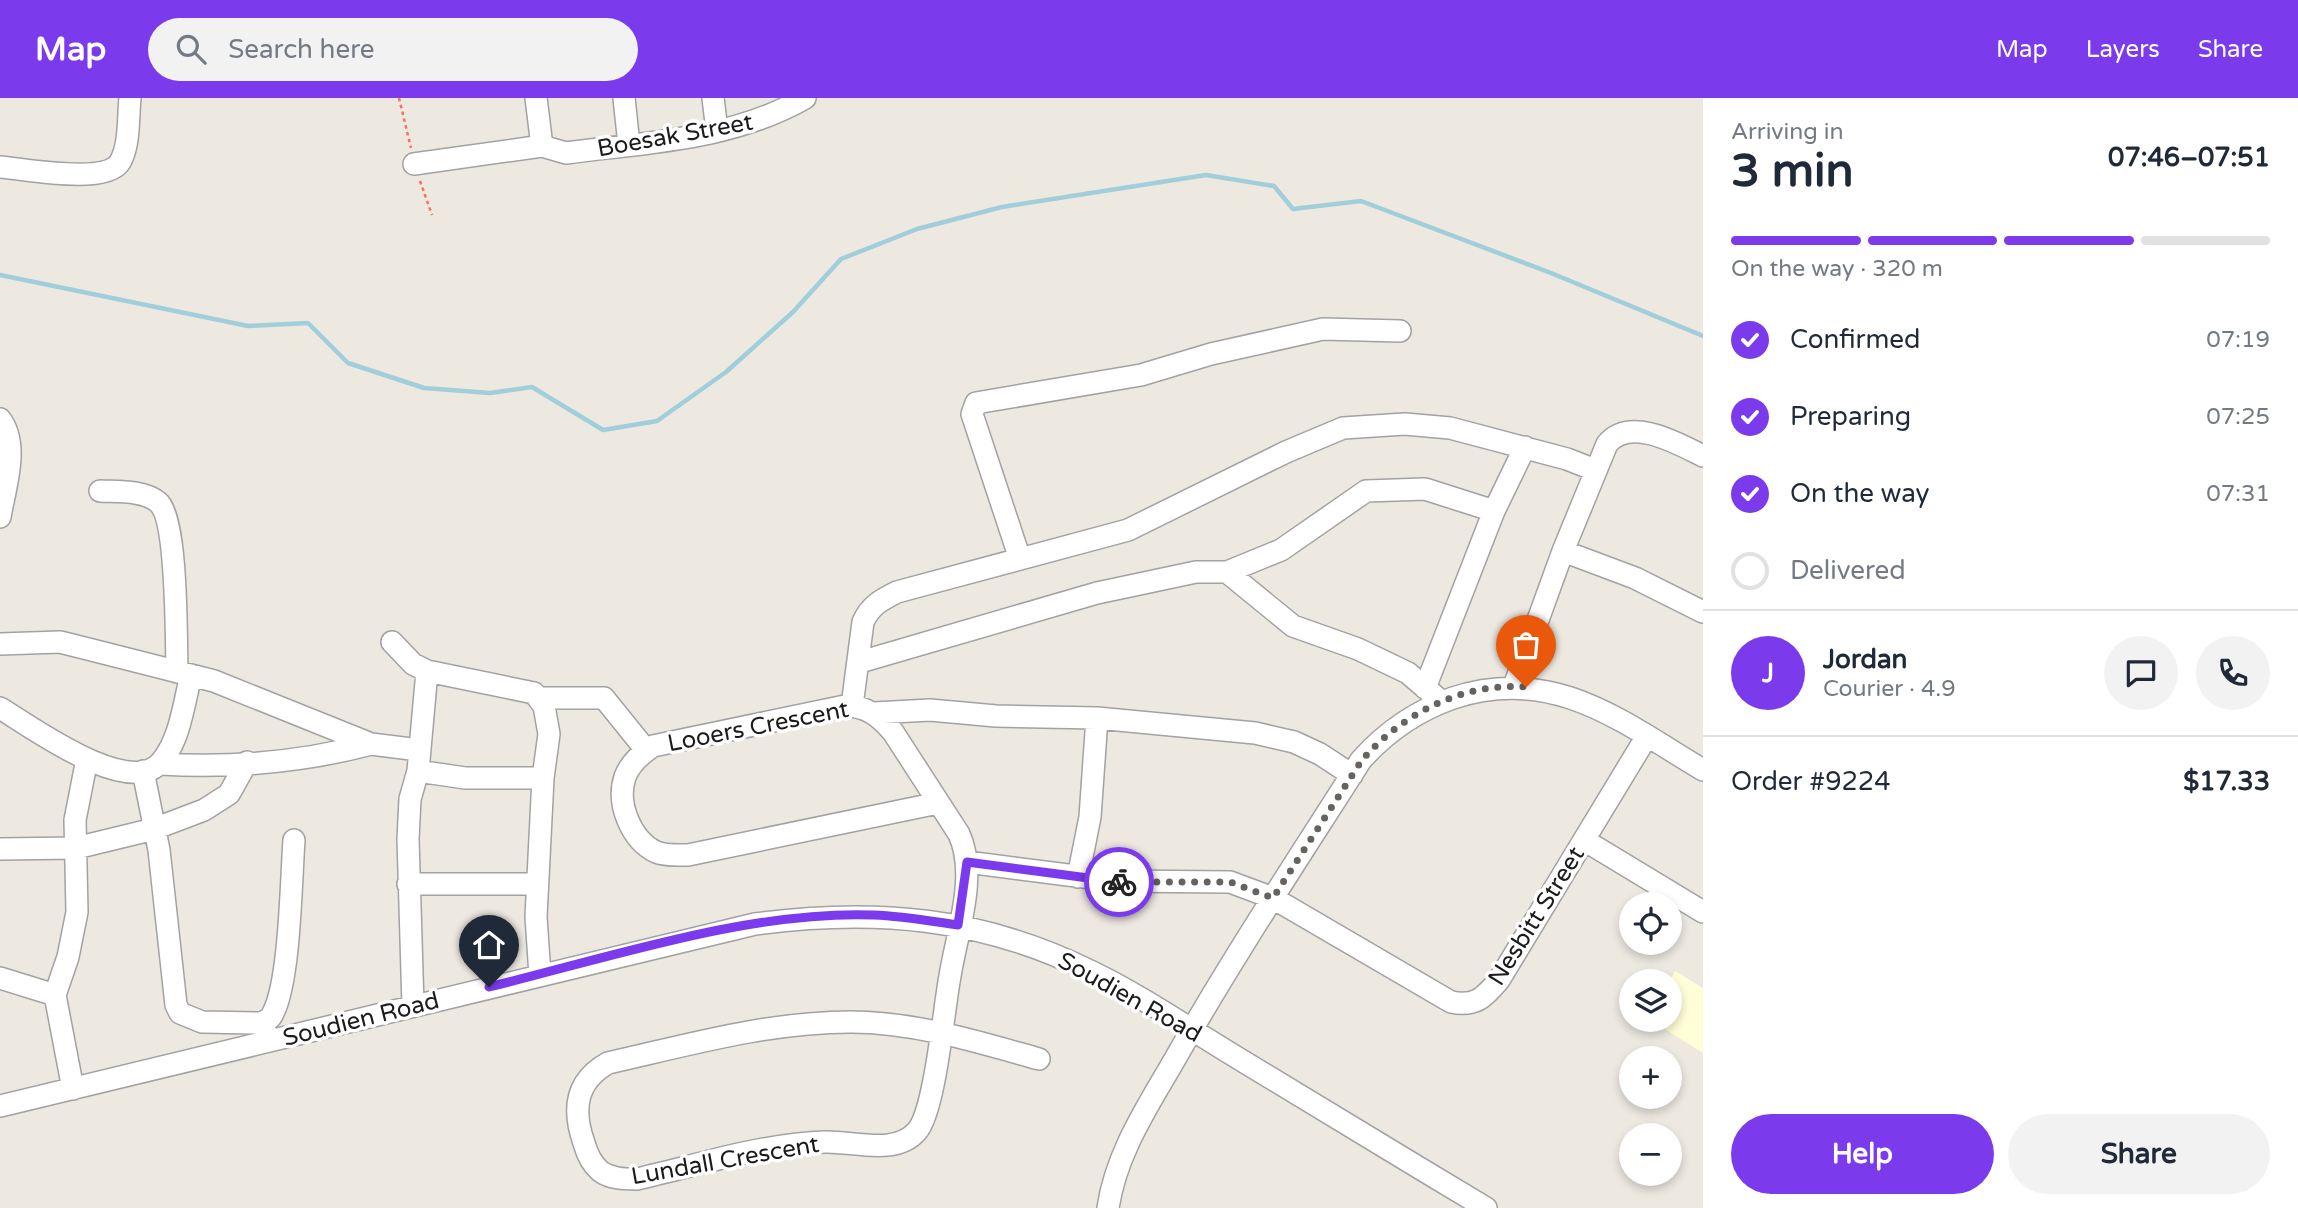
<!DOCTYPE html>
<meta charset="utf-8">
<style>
body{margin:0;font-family:"Varela Round",sans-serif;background:#f2f2f3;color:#1f2937;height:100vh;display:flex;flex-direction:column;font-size:26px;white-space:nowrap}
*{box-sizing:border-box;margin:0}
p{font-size:23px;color:#747a83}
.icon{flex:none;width:38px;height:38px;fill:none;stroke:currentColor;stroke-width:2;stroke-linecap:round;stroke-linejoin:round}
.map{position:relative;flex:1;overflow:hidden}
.panel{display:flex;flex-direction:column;background:#fff;width:595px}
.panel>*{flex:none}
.tools{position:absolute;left:1619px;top:794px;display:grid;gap:14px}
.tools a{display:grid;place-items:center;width:63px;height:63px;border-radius:50%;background:#fff;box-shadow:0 4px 10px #0003;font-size:35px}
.pin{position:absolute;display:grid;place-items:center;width:60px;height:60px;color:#fff;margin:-72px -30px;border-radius:50% 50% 50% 0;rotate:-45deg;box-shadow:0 0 7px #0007}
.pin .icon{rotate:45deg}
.courier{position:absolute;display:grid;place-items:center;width:70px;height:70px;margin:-35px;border:5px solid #7c3aed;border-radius:50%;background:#fff;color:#222;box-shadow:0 2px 9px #0007}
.head em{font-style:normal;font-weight:700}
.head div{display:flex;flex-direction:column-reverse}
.head{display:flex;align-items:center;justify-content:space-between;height:119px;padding:0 28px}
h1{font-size:46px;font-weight:700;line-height:52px}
.bar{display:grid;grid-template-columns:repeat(4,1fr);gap:10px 7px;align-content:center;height:84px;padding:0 28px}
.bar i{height:9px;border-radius:5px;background:#e0e1e3}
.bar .current{background:#7c3aed}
.bar p{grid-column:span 4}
.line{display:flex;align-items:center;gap:18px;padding:0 28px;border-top:2px solid #e0e1e3}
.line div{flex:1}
.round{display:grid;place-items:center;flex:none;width:74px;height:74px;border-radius:37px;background:#f2f2f3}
ol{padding:0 28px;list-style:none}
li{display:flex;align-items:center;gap:21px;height:77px}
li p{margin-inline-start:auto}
li .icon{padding:7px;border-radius:50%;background:#7c3aed;color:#fff;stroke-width:4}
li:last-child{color:#747a83}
li i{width:38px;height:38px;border:4px solid #e0e1e3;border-radius:50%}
.action{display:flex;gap:14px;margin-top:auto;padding:14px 28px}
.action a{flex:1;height:80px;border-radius:42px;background:#7c3aed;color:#fff;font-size:28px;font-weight:700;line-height:80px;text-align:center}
.action a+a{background:#f2f2f3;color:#1f2937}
header{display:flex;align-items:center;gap:42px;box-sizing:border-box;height:98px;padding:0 35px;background:#7c3aed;color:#fff}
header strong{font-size:33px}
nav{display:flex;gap:38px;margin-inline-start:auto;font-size:24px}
.search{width:490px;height:63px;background:#f2f2f3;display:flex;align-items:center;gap:18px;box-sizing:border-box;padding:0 24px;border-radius:38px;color:#747a83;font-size:26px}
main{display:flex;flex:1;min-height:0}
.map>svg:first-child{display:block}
</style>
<header>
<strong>Map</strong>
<div class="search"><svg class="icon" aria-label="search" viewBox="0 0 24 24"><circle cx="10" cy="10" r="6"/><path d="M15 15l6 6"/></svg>Search here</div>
<nav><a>Map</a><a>Layers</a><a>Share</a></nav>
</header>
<main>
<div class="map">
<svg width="1703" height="1110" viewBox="0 0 1703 1110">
<rect width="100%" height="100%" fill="#ede8e0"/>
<path fill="#fffed7" d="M1675,873L1703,890V955L1650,922H1670L1669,884Z"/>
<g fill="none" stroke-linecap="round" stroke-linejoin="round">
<path stroke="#a0cfdb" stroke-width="4.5" d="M0,177L248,228L308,225L348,265L424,290L490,295L532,289L603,332L657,323L726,274L793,214L841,161L917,131L1002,109L1206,77L1274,88L1293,111L1361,103L1551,175L1703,238"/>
<defs>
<path id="minor" d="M536,0L542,48
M624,0L629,47
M713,0L717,33
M414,66L542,48L566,55C649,44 731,42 805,0
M0,69C25,71 106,87 120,64C130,47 128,19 130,0
M0,321C20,347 5,389 0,419
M100,393C118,394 143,392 158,404C178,421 176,543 177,574
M1563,453L1635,480L1703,514
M1020,461L972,316L976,305L1141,277L1211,256L1323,231L1400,233
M1227,474L1281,452L1366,393L1425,391L1494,413
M392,544L413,566L427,573L534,595L544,608L549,636L543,680L536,819L540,877
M0,546L60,544L92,552L214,583L371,646L419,652
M860,564L1097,495L1196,474H1227L1293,528L1358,551L1408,575L1442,604
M1514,588L1563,453L1607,346C1630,318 1677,345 1703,358
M1425,590L1494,413L1525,349
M541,600H604L646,652
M852,608L863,524C870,508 881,502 897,494L1128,432L1286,354L1343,330L1405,326L1450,330L1567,361L1595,372
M0,610C30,628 129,701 161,664C180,642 184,605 191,577
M874,615L930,612L996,618L1097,620L1255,635L1294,644L1320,656L1352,677
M160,666C229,670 303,664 371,646
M143,673L159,752L176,907L180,915L202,924L261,925L270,943
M418,673L465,680H543
M938,705L688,757C677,757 666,758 656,754C631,742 616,705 625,679C630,665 641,656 653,648L845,608C867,608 879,618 893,634L959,736C978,778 957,834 950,878C944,909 935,1013 917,1033C896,1058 853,1043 825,1044C762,1046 698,1067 637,1081C624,1081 611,1081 600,1073C591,1065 587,1056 584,1045C572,1011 576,983 608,965C688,947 768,924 851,924C914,924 978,944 1039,961
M1584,742L1703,814
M0,751L76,750L154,731L204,712L229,696L247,664
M967,764L1115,783L1230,784L1273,800L1451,904C1475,909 1484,900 1499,882L1647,638
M1078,779L1090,719L1097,620
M408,786H537
M0,880L55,897L73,991
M55,897L68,859L77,814L75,722L87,661
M413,908L408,741L410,701L418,673L427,573
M261,925C267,922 271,921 273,915C290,883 291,783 294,742
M0,1008L755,826C874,810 981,819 1090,873C1142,898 1191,932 1241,962C1322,1011 1404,1061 1486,1110
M1108,1110C1116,1055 1148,1008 1175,961C1233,859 1298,761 1361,662C1387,633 1416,613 1453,600C1553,567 1621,623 1703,672"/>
</defs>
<use href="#minor" stroke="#a2a2a2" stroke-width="24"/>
<path stroke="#f97164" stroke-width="2.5" stroke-dasharray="3.5 3.5" stroke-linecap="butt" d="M399,0L411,50
M420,83L432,117"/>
<use href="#minor" stroke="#fff" stroke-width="21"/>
</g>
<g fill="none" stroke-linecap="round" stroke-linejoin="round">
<path stroke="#646360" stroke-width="7" stroke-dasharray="0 12.6" d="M1119,784H1230L1273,800L1362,662C1402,616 1463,584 1526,589"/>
<path stroke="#7c3aed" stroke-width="9" d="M489,889C608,860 751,812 874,817C902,818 930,823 958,827L967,764L1119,784"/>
</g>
<g text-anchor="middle" stroke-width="7" stroke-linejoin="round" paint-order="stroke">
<g font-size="24" fill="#1b1b1b" stroke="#fff">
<text transform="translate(675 37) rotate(-10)" y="8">Boesak Street</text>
<text transform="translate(758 628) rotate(-11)" y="8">Looers Crescent</text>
<text transform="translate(1536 818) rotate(-58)" y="8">Nesbitt Street</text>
<text transform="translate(1130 899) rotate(29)" y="8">Soudien Road</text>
<text transform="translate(361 921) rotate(-14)" y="8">Soudien Road</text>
<text transform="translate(725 1062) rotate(-10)" y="8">Lundall Crescent</text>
</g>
</g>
</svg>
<div class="tools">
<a><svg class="icon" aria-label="locate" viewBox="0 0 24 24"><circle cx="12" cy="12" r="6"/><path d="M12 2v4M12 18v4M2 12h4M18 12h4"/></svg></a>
<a><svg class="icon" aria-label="layers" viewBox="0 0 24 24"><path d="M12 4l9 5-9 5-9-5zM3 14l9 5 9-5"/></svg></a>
<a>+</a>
<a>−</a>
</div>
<div class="pin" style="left:1526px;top:589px;background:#ea580c"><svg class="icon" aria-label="bag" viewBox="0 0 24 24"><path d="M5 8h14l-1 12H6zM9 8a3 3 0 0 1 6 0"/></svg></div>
<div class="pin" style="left:489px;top:889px;background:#1f2937"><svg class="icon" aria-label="home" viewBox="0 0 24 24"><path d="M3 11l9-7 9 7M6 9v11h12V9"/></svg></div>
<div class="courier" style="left:1119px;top:784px"><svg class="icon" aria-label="bike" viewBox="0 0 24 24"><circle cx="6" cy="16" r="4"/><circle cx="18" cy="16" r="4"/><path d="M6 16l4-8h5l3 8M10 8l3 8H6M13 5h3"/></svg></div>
</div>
<section class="panel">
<div class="head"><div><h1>3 min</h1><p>Arriving in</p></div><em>07:46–07:51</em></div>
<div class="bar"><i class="current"></i><i class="current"></i><i class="current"></i><i></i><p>On the way · 320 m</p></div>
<ol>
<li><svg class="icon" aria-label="check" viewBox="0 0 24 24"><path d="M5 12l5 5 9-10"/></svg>Confirmed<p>07:19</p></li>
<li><svg class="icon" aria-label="check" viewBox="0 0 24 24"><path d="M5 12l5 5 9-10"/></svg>Preparing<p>07:25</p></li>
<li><svg class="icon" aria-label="check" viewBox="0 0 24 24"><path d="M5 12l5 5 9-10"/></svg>On the way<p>07:31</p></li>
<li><i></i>Delivered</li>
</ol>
<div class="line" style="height:126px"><b class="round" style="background:#7c3aed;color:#fff">J</b><div><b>Jordan</b><p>Courier · 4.9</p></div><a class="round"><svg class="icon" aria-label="chat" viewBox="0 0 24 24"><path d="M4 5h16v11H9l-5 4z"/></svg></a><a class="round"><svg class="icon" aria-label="phone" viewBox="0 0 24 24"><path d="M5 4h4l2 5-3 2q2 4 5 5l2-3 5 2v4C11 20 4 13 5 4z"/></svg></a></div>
<div class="line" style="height:91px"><div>Order #9224</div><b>$17.33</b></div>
<div class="action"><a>Help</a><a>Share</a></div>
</section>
</main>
